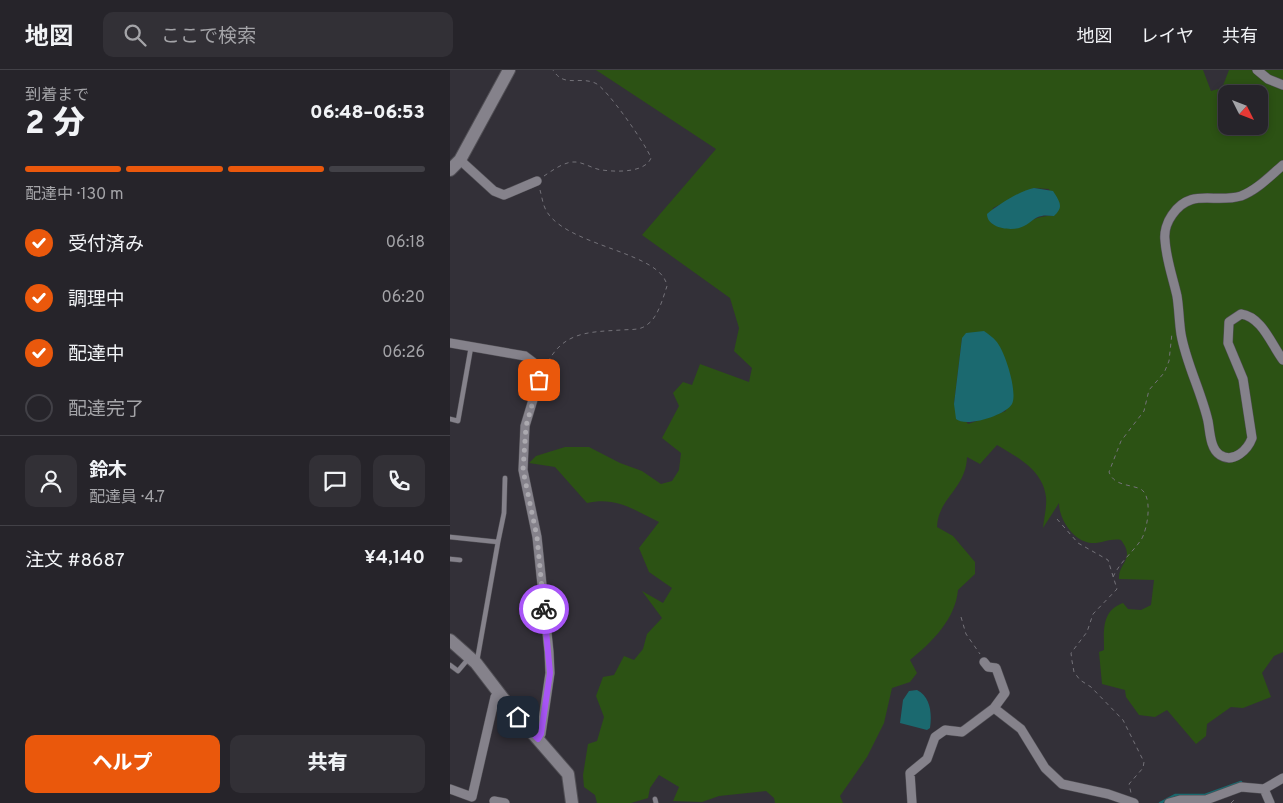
<!DOCTYPE html>
<html lang="ja">
<meta charset="utf-8">
<style>
body{margin:0;font-family:Overpass,"Noto Sans JP",sans-serif;background:#323036;color:#f1f3f6;height:100vh;display:flex;flex-direction:column;font-size:19px;white-space:nowrap}
*{box-sizing:border-box;margin:0}
p{font-size:16px;color:#a4a4a8}
.icon{flex:none;width:28px;height:28px;fill:none;stroke:currentColor;stroke-width:2;stroke-linecap:round;stroke-linejoin:round}
.map{position:relative;flex:1;overflow:hidden}
.details{display:flex;flex-direction:column;background:#26242a;width:450px}
.details>*{flex:none}
.needle{width:32px;rotate:132deg}
.buttons{position:absolute;left:768px;top:15px;display:grid;gap:10px}
.buttons a{display:grid;place-items:center;width:50px;height:50px;border-radius:10px;background:#26242a;box-shadow:0 2px 8px #0003,0 0 0 1px #424147;font-size:25px}
.pin{position:absolute;display:grid;place-items:center;width:42px;height:42px;color:#fff;margin:-21px;border-radius:10px;box-shadow:0 2px 8px #0006}
.courier{position:absolute;display:grid;place-items:center;width:50px;height:50px;margin:-25px;border:4px solid #a855f7;border-radius:50%;background:#fff;color:#222;box-shadow:0 1px 6px #0007}
.summary em{font-style:normal;font-weight:800}
.summary div{display:flex;flex-direction:column-reverse}
.summary{display:flex;align-items:center;justify-content:space-between;height:85px;padding:0 25px}
h1{font-size:32px;font-weight:800;line-height:38px}
.bar{display:grid;grid-template-columns:repeat(4,1fr);gap:8px 5px;align-content:center;height:60px;padding:0 25px}
.bar i{height:6px;border-radius:4px;background:#424147}
.bar .on{background:#ea580c}
.bar p{grid-column:span 4}
.line{display:flex;align-items:center;gap:12px;padding:0 25px;border-top:1px solid #424147}
.line div{flex:1}
.round{display:grid;place-items:center;flex:none;width:52px;height:52px;border-radius:10px;background:#323036}
ol{padding:0 25px;list-style:none}
li{display:flex;align-items:center;gap:15px;height:55px}
li p{margin-inline-start:auto}
li .icon{padding:5px;border-radius:50%;background:#ea580c;color:#fff;stroke-width:4}
li:last-child{color:#a4a4a8}
li i{width:28px;height:28px;border:2px solid #424147;border-radius:50%}
.cta{display:flex;gap:10px;margin-top:auto;padding:10px 25px}
.cta a{flex:1;height:58px;border-radius:10px;background:#ea580c;color:#fff;font-size:20px;font-weight:800;line-height:58px;text-align:center}
.cta a+a{background:#323036;color:#f1f3f6}
header{display:flex;align-items:center;gap:30px;box-sizing:border-box;height:70px;padding:0 25px;background:#26242a;border-bottom:1px solid #424147}
header strong{font-size:24px}
nav{display:flex;gap:28px;margin-inline-start:auto;font-size:18px}
.search{width:350px;height:45px;background:#323036;display:flex;align-items:center;gap:12px;box-sizing:border-box;padding:0 18px;border-radius:10px;color:#a4a4a8;font-size:19px}
main{display:flex;flex:1;min-height:0}
.map>svg:first-child{display:block}
</style>
<header>
<strong>地図</strong>
<div class="search"><svg class="icon" aria-label="search" viewBox="0 0 24 24"><circle cx="10" cy="10" r="6"/><path d="M15 15l6 6"/></svg>ここで検索</div>
<nav><a>地図</a><a>レイヤ</a><a>共有</a></nav>
</header>
<main>
<section class="details">
<div class="summary"><div><h1>2 分</h1><p>到着まで</p></div><em>06:48–06:53</em></div>
<div class="bar"><i class="on"></i><i class="on"></i><i class="on"></i><i></i><p>配達中 · 130 m</p></div>
<ol>
<li><svg class="icon" aria-label="check" viewBox="0 0 24 24"><path d="M5 12l5 5 9-10"/></svg>受付済み<p>06:18</p></li>
<li><svg class="icon" aria-label="check" viewBox="0 0 24 24"><path d="M5 12l5 5 9-10"/></svg>調理中<p>06:20</p></li>
<li><svg class="icon" aria-label="check" viewBox="0 0 24 24"><path d="M5 12l5 5 9-10"/></svg>配達中<p>06:26</p></li>
<li><i></i>配達完了</li>
</ol>
<div class="line" style="height:90px"><a class="round"><svg class="icon" aria-label="person" viewBox="0 0 24 24"><circle cx="12" cy="8" r="4"/><path d="M4 21q1-7 8-7t8 7"/></svg></a><div><b>鈴木</b><p>配達員 · 4.7</p></div><a class="round"><svg class="icon" aria-label="chat" viewBox="0 0 24 24"><path d="M4 5h16v11H9l-5 4z"/></svg></a><a class="round"><svg class="icon" aria-label="phone" viewBox="0 0 24 24"><path d="M5 4h4l2 5-3 2q2 4 5 5l2-3 5 2v4C11 20 4 13 5 4z"/></svg></a></div>
<div class="line" style="height:65px"><div>注文 #8687</div><b>¥4,140</b></div>
<div class="cta"><a>ヘルプ</a><a>共有</a></div>
</section>
<div class="map">
<svg width="833" height="733" viewBox="0 0 833 733">
<rect width="100%" height="100%" fill="#333038"/>
<path fill="#2c5214" fill-rule="evenodd" d="M146,0H753L761,21L772,18L779,0H833V582L824,586L812,603L821,627L793,638L781,637L757,654L756,666L746,674L717,640L705,647L689,645L676,627L675,620L652,614L649,582L654,580C654,561 651,541 673,533L678,539L691,540L701,535L704,510L669,509C668,493 686,490 671,470C660,468 651,474 641,473C623,471 609,449 609,433L593,458C594,448 597,437 596,427C593,400 567,387 547,375L530,394L517,387C516,419 488,428 487,457L503,466L525,492V504L508,520C505,550 482,572 460,590L467,603L460,612L442,618L434,653L417,687L390,726L393,733H325L324,728L316,721L269,726L252,732L223,731L229,717L209,705L200,718L198,728L181,733H147L145,725L134,717L133,705L138,674L147,671L154,647L146,626L153,607L164,605L174,586L184,590L193,579L197,564L212,548L192,521L213,533L222,518L199,502L189,478L209,452C184,440 166,426 137,433L105,397L79,393L86,386L115,377H139L170,393L192,401L211,414L222,411L229,400L231,383L212,368L229,336L223,323L233,312L242,315L250,294L299,312L302,298L284,281L289,258L280,228L192,165L266,79ZM776,24H809V56H776ZM584,118L599,119L604,146C574,144 576,167 541,153L543,138ZM512,268L556,341L518,354L504,334Z"/>
<path fill="#1b696f" d="M584,118L603,121C610,132 614,137 604,146C600,146 595,145 592,146C584,147 581,153 574,156C564,162 537,159 537,144C548,135 571,120 584,118Z
M534,261C538,264 543,267 546,271C555,281 568,322 562,334C556,345 516,358 506,349L504,334L512,268L516,263Z
M467,620C481,627 482,644 480,658L477,660L450,653L453,630L459,621Z"/>
<g fill="none" stroke-linecap="round" stroke-linejoin="round">
<path stroke="#1b696f" stroke-width="2.5" d="M710,733L725,725H755L791,712"/>
<defs>
<path id="service" d="M0,349L8,351L21,277
M0,467L48,472L27,591
M48,472L54,443L55,408
M0,489L10,490
M0,595L8,601L19,588
M205,729L206,733"/>
<path id="minor" d="M807,0L818,9L833,15
M10,90L44,121L54,125L87,111
M833,95C820,106 807,120 791,126C764,134 741,117 722,145C717,152 714,162 715,170C716,189 723,208 727,226C729,238 729,251 731,264C736,293 751,321 758,351C760,361 760,379 770,385C784,394 798,379 802,368L793,309L778,273L779,252L791,244C812,247 821,274 833,290
M0,273L75,286L83,292L89,310L75,356L73,400L87,467L99,582L100,603L91,664L88,669
M534,592L538,597L546,598L555,623L544,638
M0,719L22,727L45,627L49,622
M814,719L820,733
M44,731L55,733
M462,733L460,703L477,689L485,667L495,660L512,662L544,638L571,659L595,698L612,714L658,724L684,733
M719,733L730,730H756L791,717L814,719L833,708"/>
<path id="secondary" d="M0,100L10,90L59,0
M0,570L26,593L59,636L118,704L122,733"/>
</defs>
<use href="#service" stroke="#514f55" stroke-width="5.5"/>
<use href="#minor" stroke="#514f55" stroke-width="10"/>
<use href="#secondary" stroke="#514f55" stroke-width="14"/>
<path stroke="#747279" stroke-width="1" stroke-dasharray="4 4" stroke-linecap="butt" d="M94,106C103,100 115,91 126,92C135,93 143,99 152,100C166,102 195,103 201,88C197,76 156,17 145,13C129,6 114,18 103,0
M90,120C92,127 93,136 97,142C119,177 212,182 217,216C213,228 208,247 198,254C190,261 181,259 172,260C136,262 111,262 95,298
M607,449L628,473L658,490L667,519L643,544L637,562L621,583L622,591L624,602L630,610L641,617L673,650L694,692L693,698L679,714L681,723
M663,507C670,492 682,483 691,470C698,459 704,422 688,418C676,414 664,415 659,402L671,371L694,341L699,320L714,303L719,291L722,263
M511,547L516,564L530,584
M781,733L785,729"/>
<use href="#service" stroke="#85828b" stroke-width="4.5"/>
<use href="#minor" stroke="#85828b" stroke-width="9"/>
<use href="#secondary" stroke="#85828b" stroke-width="12"/>
</g>
<g fill="none" stroke-linecap="round" stroke-linejoin="round">
<path stroke="#aba9af" stroke-width="5" stroke-dasharray="0 9" d="M89,310L76,356L73,400L87,467L94,539"/>
<path stroke="#a855f7" stroke-width="6" d="M68,647L88,669L91,664L100,603L94,539"/>
</g>
</svg>
<div class="buttons">
<a><svg class="needle" viewBox="-14 -14 28 28"><path d="M0-13l5 13h-10z" fill="#e53935"/><path d="M0 13l5-13h-10z" fill="#a4a4a8"/></svg></a>
</div>
<div class="pin" style="left:89px;top:310px;background:#ea580c"><svg class="icon" aria-label="bag" viewBox="0 0 24 24"><path d="M5 8h14l-1 12H6zM9 8a3 3 0 0 1 6 0"/></svg></div>
<div class="pin" style="left:68px;top:647px;background:#1f2937"><svg class="icon" aria-label="home" viewBox="0 0 24 24"><path d="M3 11l9-7 9 7M6 9v11h12V9"/></svg></div>
<div class="courier" style="left:94px;top:539px"><svg class="icon" aria-label="bike" viewBox="0 0 24 24"><circle cx="6" cy="16" r="4"/><circle cx="18" cy="16" r="4"/><path d="M6 16l4-8h5l3 8M10 8l3 8H6M13 5h3"/></svg></div>
</div>
</main>
